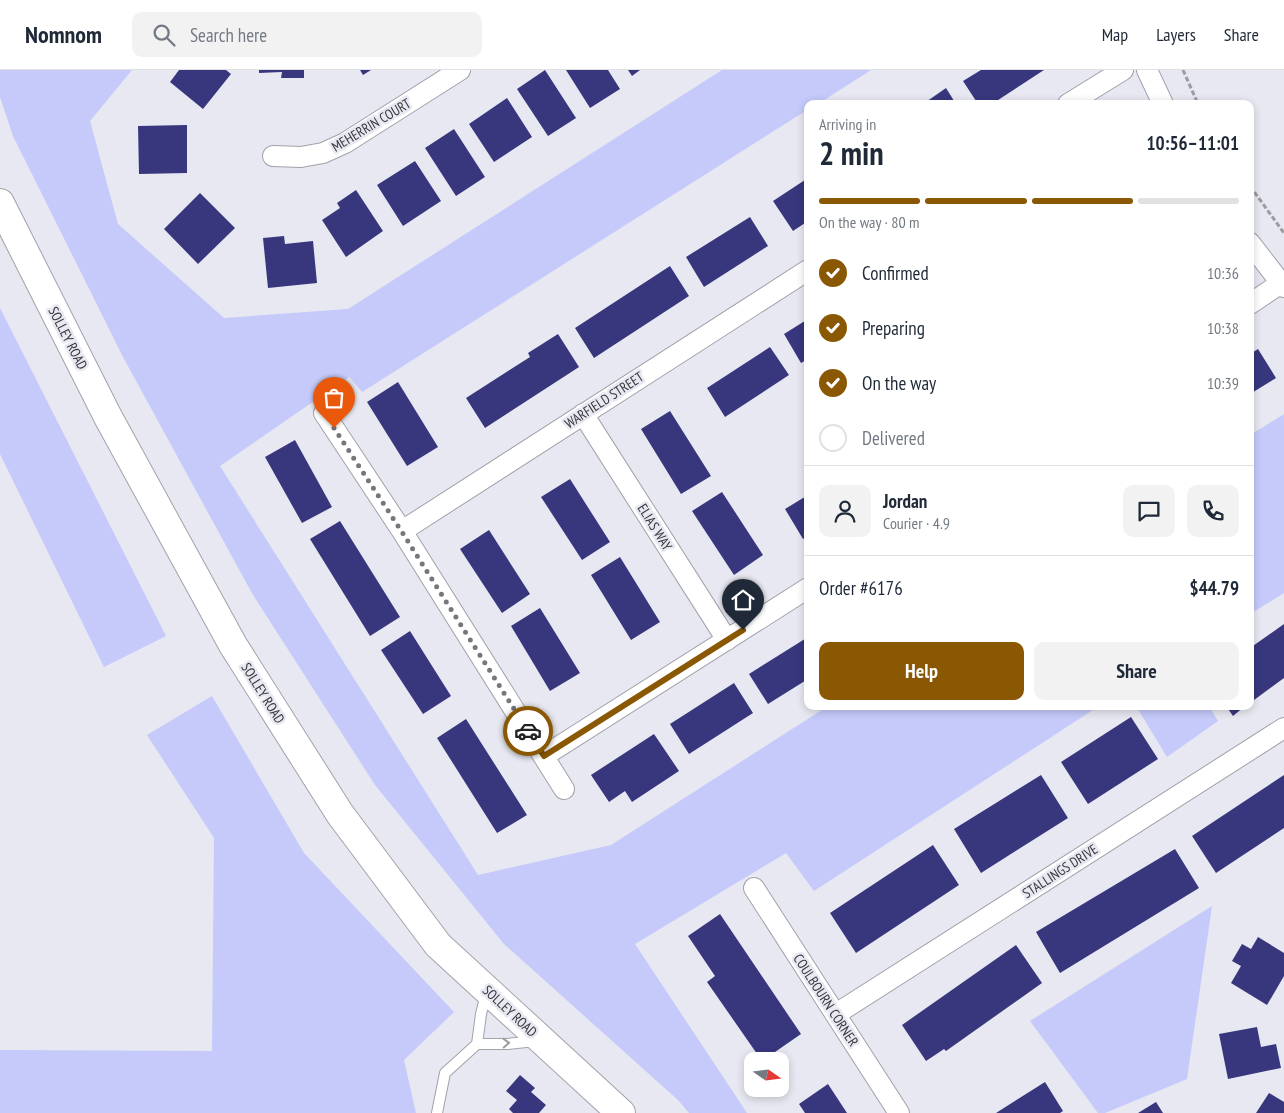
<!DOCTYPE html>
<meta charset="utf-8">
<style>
body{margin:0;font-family:"PT Sans Narrow",sans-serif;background:#f2f2f3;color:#1f2937;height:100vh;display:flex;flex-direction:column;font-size:19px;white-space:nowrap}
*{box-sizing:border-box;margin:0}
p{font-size:16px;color:#747a83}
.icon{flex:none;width:28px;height:28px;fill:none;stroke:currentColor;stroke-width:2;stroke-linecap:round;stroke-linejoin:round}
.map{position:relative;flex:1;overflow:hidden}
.details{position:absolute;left:804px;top:30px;width:450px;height:610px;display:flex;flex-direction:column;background:#fff;border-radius:10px;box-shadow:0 2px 8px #0003}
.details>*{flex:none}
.needle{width:32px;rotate:104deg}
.buttons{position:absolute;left:744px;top:982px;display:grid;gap:10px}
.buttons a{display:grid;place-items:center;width:45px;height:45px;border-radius:10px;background:#fff;box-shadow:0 2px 8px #0003;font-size:25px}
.pin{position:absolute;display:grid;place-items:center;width:42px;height:42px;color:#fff;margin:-51px -21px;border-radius:50% 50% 50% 0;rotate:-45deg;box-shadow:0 0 5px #0007}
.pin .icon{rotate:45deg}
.courier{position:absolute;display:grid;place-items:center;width:50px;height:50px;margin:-25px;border:4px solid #8a5702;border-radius:50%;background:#fff;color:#222;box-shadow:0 1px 6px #0007}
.overview em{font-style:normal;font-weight:700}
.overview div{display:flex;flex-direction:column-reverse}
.overview{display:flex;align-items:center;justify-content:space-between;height:85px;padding:0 15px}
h1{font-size:32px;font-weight:700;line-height:38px}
.bar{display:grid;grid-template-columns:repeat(4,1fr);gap:8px 5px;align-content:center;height:60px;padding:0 15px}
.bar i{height:6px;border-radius:4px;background:#e0e1e3}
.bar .current{background:#8a5702}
.bar p{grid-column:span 4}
.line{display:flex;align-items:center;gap:12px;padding:0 15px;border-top:1px solid #e0e1e3}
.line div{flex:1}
.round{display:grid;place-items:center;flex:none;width:52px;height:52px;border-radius:10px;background:#f2f2f3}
ol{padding:0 15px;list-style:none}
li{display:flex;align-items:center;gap:15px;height:55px}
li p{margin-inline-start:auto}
li .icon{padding:5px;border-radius:50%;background:#8a5702;color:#fff;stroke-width:4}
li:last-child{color:#747a83}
li i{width:28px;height:28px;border:2px solid #e0e1e3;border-radius:50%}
.primary-button{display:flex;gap:10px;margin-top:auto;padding:10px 15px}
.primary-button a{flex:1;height:58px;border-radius:10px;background:#8a5702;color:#fff;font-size:20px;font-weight:700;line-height:58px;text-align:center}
.primary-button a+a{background:#f2f2f3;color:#1f2937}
header{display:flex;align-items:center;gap:30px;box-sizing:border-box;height:70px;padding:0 25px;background:#fff;border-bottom:1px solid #e0e1e3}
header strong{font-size:24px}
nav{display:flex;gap:28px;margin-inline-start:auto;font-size:18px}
.search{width:350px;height:45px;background:#f2f2f3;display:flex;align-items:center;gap:12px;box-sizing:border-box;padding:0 18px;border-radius:10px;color:#747a83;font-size:19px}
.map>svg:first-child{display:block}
</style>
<header>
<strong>Nomnom</strong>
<div class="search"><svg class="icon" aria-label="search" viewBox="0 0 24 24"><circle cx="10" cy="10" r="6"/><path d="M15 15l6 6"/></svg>Search here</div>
<nav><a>Map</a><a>Layers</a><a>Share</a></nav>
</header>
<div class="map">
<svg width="1284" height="1043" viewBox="0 0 1284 1043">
<rect width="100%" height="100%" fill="#e7e8f1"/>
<path fill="#c5cafa" d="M0,0H132L90,51L118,154L224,248L348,239L722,0H871L818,34H808L807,40L362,322L349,307L220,396L478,805L611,775L828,636H1099L814,821L786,783L635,874L747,1043H689L678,1030L504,874L375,715L253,525L123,287L13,66L0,27Z
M0,238L166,566L104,597L0,384Z
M1284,344V523L1250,544V365Z
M212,626L304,783L454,942L404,990L416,1043H0V980L212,981L214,768L147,665Z
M1136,636H1209L1218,651L1167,687Z
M1212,836L1187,1009L1105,1043H1098L1030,951Z"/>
<path fill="#38377e" d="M179,0H226L231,4L203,39L170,12Z
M259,0H304V8H281L282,2L259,3Z
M360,0H371L363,5Z
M545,0L576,48L548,66L517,19Z
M566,0H608L620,19L590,38Z
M628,0H640L632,6Z
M981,0H1044L992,34H978L963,11Z
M946,18L956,34H923Z
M507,28L532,67L494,92L469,54Z
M187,55V103L139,104L138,56Z
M454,59L485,107L456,126L425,78Z
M415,91L441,131L403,156L377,115Z
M808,108V151L793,161L773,131Z
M356,120L383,161L346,187L322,150L340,138L337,133Z
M200,123L235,158L198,194L164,159Z
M750,147L768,176L704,217L686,187Z
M284,166L285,174L313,171L317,213L268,218L263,168Z
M670,196L689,226L594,288L575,258Z
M808,249V289L801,293L784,264Z
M558,264L579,297L485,358L466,328L530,287L528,283Z
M770,277L789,305L725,347L707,318Z
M1258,279L1276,308L1250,324V284Z
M398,312L438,377L407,396L367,332Z
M670,341L711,406L681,424L641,359Z
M295,370L332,437L302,453L265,387Z
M570,409L610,472L582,490L541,427Z
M722,422L763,485L734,505L692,441Z
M808,425V466L803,469L785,439Z
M340,451L400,547L370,566L310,469Z
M489,460L530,524L502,543L460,479Z
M620,487L660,552L631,570L591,505Z
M540,538L580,603L550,621L511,556Z
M1284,554V608L1250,633V578Z
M410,561L451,626L423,644L381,580Z
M808,567V609L768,634L749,604Z
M734,613L753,643L689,684L670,654Z
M1226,636H1245L1233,646Z
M1131,647L1158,689L1088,734L1061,692Z
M466,649L527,745L497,763L437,668Z
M654,664L679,701L632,732L625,721L609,732L591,705Z
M1041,705L1068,748L981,803L954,759Z
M1284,705V758L1216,803L1192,766Z
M933,775L959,815L856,883L830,843Z
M1175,779L1199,818L1060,903L1036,862Z
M720,844L801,964L762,991L707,912L715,906L688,866Z
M1258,867L1284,883V906L1267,935L1231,913L1241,896L1232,891L1242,874L1251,879Z
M1016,875L1042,913L946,981L944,979L926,991L902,955Z
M1257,957L1261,977L1276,974L1281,998L1228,1009L1219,964Z
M520,1005L535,1018L531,1022L546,1035L539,1043H513L509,1039L517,1030L506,1021Z
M1045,1012L1063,1041L1060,1043H996Z
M828,1014L847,1043H805L799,1034Z
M1269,1023L1284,1032V1043H1256Z
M1156,1032L1163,1043H1138Z"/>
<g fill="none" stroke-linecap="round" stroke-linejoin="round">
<defs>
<path id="lane" d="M486,924L481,944L477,974H507L536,971
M437,1043L445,1003L477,974"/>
<path id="street" d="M1147,0L1163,34
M1068,34L1123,0
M273,86L301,87L323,83L345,73L460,0
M1250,173L1284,217
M1250,234L1281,213
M324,343L402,461L564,719
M583,344L727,570
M402,461L808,200
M544,686L808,518
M754,818L899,1043
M836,944L1284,658"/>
<path id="secondary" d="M0,133L108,347L233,575L340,744L438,875L621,1043"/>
</defs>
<use href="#lane" stroke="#a1a2aa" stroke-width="12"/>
<use href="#street" stroke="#a1a2aa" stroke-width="22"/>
<use href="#secondary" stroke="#a1a2aa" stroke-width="30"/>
<path stroke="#9b9ca2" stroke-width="3" stroke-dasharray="5 2.5" stroke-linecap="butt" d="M1183,0L1198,34
M1250,116L1284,163"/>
<use href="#lane" stroke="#fff" stroke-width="10"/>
<use href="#street" stroke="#fff" stroke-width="20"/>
<use href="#secondary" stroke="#fff" stroke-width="28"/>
</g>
<defs><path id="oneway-chevron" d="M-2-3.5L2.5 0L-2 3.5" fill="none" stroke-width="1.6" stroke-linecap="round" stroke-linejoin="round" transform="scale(1.25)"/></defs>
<use stroke="#9c9c9e" href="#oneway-chevron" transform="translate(506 973) rotate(-3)"/>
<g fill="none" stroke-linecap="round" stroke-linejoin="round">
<path stroke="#76767b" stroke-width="5" stroke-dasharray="0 9" d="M334,358L402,462L528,661"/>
<path stroke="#8a5702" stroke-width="6" d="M528,661L544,686L743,560"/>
</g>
<g text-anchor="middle" stroke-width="5" stroke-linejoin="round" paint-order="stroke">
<g font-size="14" fill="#39393c" stroke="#e7e8f1">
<text transform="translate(371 55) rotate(-31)" y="5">MEHERRIN COURT</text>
<text transform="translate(68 268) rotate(63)" y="5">SOLLEY ROAD</text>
<text transform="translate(604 330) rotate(-33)" y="5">WARFIELD STREET</text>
<text transform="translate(655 457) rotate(58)" y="5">ELIAS WAY</text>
<text transform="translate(263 623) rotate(58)" y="5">SOLLEY ROAD</text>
<text transform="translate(1060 801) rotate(-33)" y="5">STALLINGS DRIVE</text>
<text transform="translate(826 930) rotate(57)" y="5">COULBOURN CORNER</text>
<text transform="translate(510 941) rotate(43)" y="5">SOLLEY ROAD</text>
</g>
</g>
</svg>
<div class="buttons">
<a><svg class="needle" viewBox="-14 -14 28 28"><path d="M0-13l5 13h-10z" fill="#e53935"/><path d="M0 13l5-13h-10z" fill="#747a83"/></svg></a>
</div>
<div class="pin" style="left:334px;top:358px;background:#ea580c"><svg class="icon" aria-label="bag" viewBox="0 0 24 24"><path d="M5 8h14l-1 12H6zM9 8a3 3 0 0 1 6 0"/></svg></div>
<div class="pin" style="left:743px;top:560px;background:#1f2937"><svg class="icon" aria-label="home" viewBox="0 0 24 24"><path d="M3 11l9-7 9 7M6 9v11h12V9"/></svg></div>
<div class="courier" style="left:528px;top:661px"><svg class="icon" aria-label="car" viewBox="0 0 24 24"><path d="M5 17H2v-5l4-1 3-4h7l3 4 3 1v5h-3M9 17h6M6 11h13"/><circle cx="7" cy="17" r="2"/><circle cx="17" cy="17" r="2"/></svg></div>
<section class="details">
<div class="overview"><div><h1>2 min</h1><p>Arriving in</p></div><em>10:56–11:01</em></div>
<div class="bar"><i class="current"></i><i class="current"></i><i class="current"></i><i></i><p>On the way · 80 m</p></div>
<ol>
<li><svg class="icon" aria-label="check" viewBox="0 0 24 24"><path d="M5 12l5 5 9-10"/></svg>Confirmed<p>10:36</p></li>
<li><svg class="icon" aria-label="check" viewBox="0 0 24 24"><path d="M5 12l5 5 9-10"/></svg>Preparing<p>10:38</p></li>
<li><svg class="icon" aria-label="check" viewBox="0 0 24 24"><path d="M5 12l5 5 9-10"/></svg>On the way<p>10:39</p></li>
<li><i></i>Delivered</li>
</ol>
<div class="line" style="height:90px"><a class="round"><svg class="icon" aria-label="person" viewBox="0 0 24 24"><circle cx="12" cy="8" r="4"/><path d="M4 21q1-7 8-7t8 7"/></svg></a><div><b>Jordan</b><p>Courier · 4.9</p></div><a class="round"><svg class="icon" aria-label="chat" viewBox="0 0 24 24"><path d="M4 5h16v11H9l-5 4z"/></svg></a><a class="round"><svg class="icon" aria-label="phone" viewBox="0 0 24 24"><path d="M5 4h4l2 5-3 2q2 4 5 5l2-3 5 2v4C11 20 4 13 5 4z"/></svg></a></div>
<div class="line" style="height:65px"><div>Order #6176</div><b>$44.79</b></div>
<div class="primary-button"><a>Help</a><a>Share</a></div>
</section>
</div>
